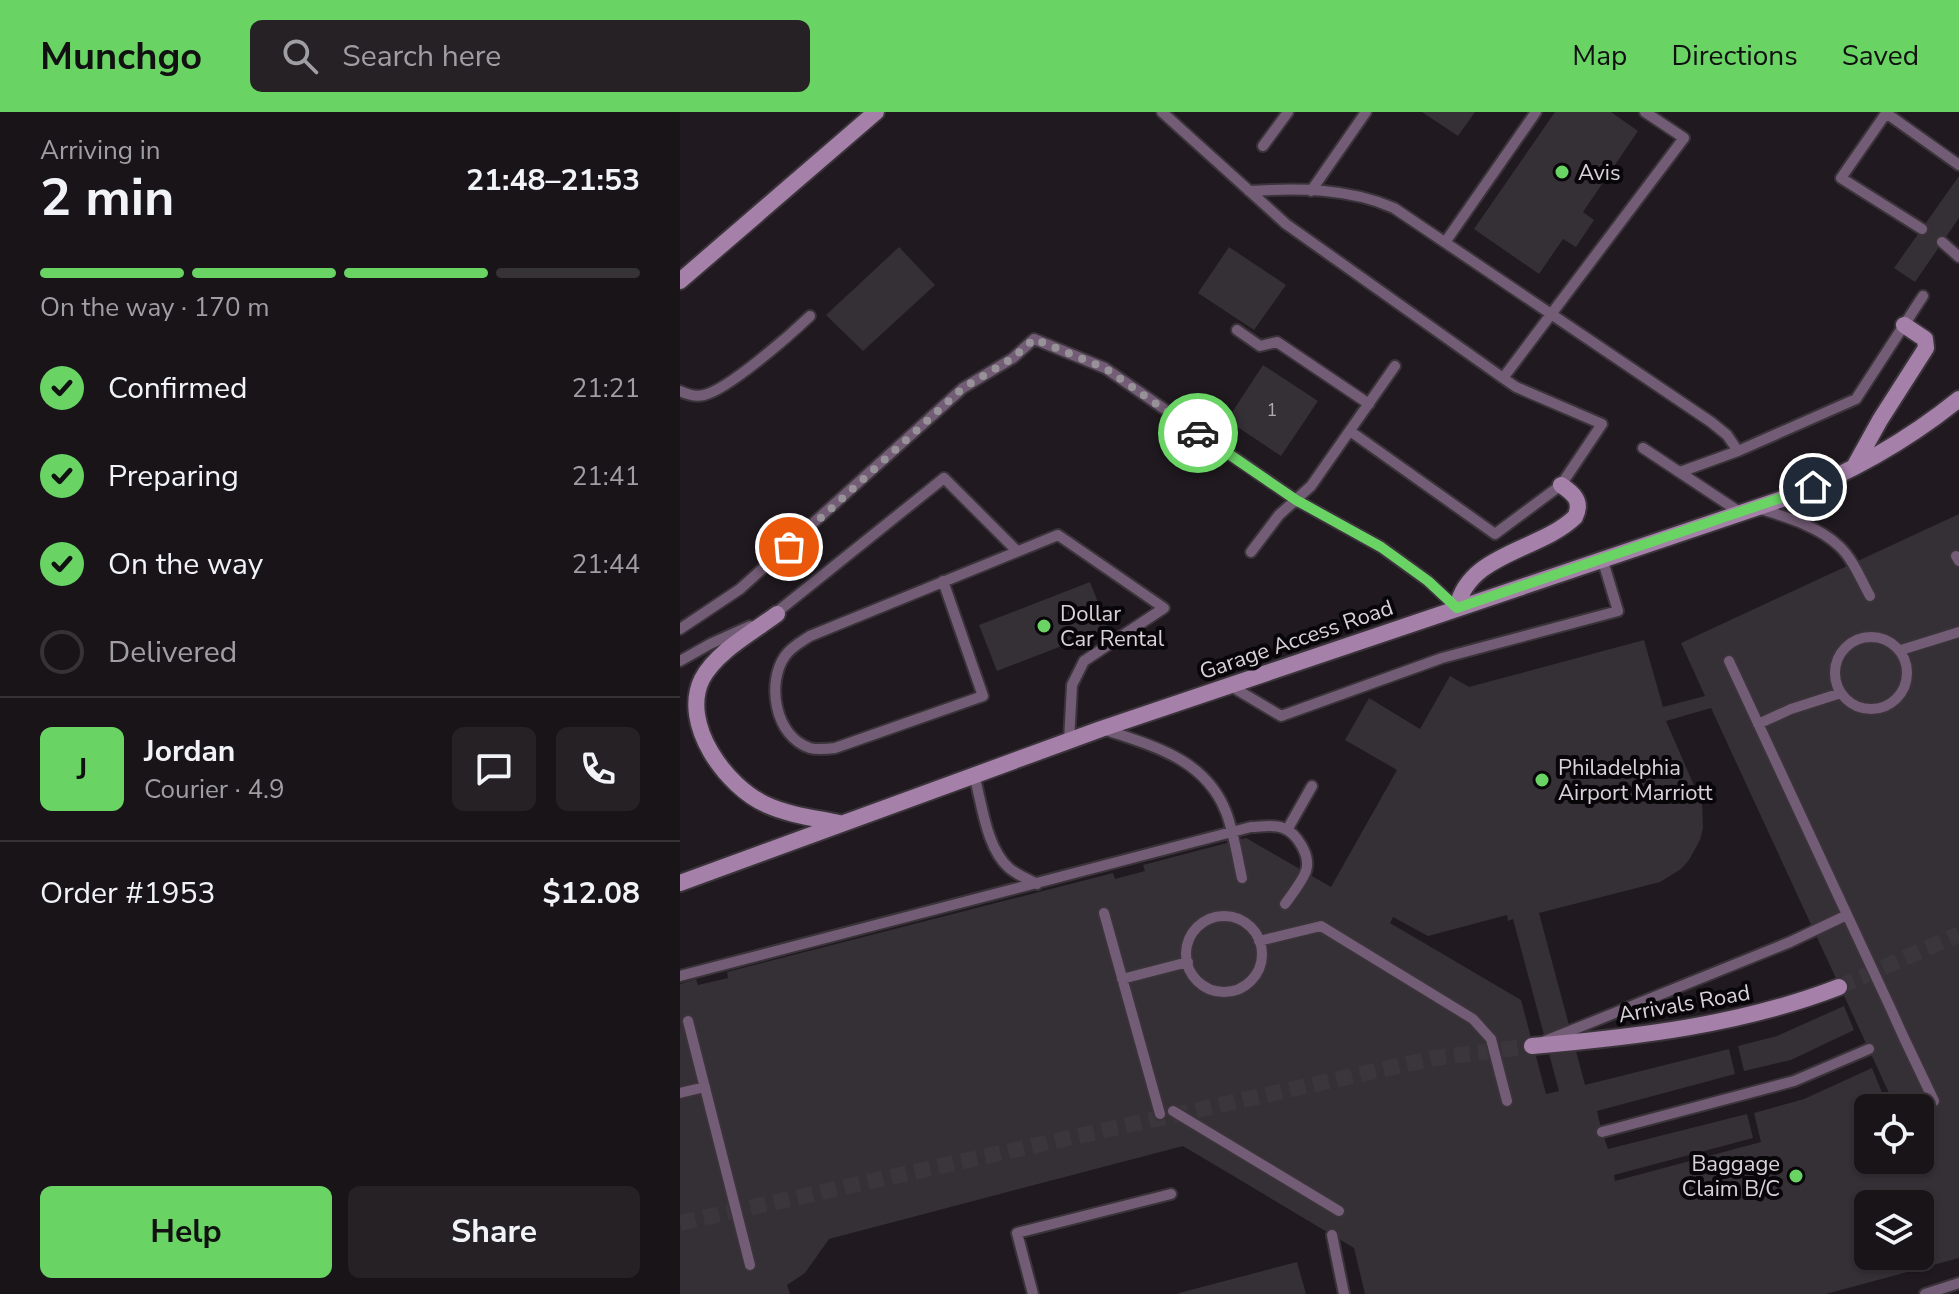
<!DOCTYPE html>
<meta charset="utf-8">
<style>
body{margin:0;font-family:"Nunito Sans",sans-serif;background:#252125;color:#f1f3f6;height:100vh;display:flex;flex-direction:column;font-size:30px;white-space:nowrap}
*{box-sizing:border-box;margin:0}
p{font-size:26px;color:#9f9ea2}
.icon{flex:none;width:44px;height:44px;fill:none;stroke:currentColor;stroke-width:2;stroke-linecap:round;stroke-linejoin:round}
.map{position:relative;flex:1;overflow:hidden}
.panel{display:flex;flex-direction:column;background:#181418;width:680px}
.panel>*{flex:none}
.tools{position:absolute;left:1174px;top:982px;display:grid;gap:16px}
.tools a{display:grid;place-items:center;width:80px;height:80px;border-radius:12px;background:#181418;box-shadow:0 2px 6px #0004,0 0 0 2px #363337;font-size:40px}
.pin{position:absolute;display:grid;place-items:center;width:68px;height:68px;color:#fff;margin:-34px;border:4px solid #fff;border-radius:50%;box-shadow:0 2px 8px #0007}
.courier{position:absolute;display:grid;place-items:center;width:80px;height:80px;margin:-40px;border:6px solid #69d464;border-radius:50%;background:#fff;color:#222;box-shadow:0 2px 10px #0007}
.summary em{font-style:normal;font-weight:700}
.summary div{display:flex;flex-direction:column-reverse}
.summary{display:flex;align-items:center;justify-content:space-between;height:136px;padding:0 40px}
h1{font-size:52px;font-weight:700;line-height:60px}
.bar{display:grid;grid-template-columns:repeat(4,1fr);gap:12px 8px;align-content:center;height:96px;padding:0 40px}
.bar i{height:10px;border-radius:6px;background:#363337}
.bar .on{background:#69d464}
.bar p{grid-column:span 4}
.line{display:flex;align-items:center;gap:20px;padding:0 40px;border-top:2px solid #363337}
.line div{flex:1}
.round{display:grid;place-items:center;flex:none;width:84px;height:84px;border-radius:12px;background:#252125}
ol{padding:0 40px;list-style:none}
li{display:flex;align-items:center;gap:24px;height:88px}
li p{margin-inline-start:auto}
li .icon{padding:8px;border-radius:50%;background:#69d464;color:#111;stroke-width:4}
li:last-child{color:#9f9ea2}
li i{width:44px;height:44px;border:4px solid #363337;border-radius:50%}
.primary-button{display:flex;gap:16px;margin-top:auto;padding:16px 40px}
.primary-button a{flex:1;height:92px;border-radius:12px;background:#69d464;color:#111;font-size:32px;font-weight:700;line-height:92px;text-align:center}
.primary-button a+a{background:#252125;color:#f1f3f6}
header{display:flex;align-items:center;gap:48px;box-sizing:border-box;height:112px;padding:0 40px;background:#69d464;color:#111}
header strong{font-size:38px}
nav{display:flex;gap:44px;margin-inline-start:auto;font-size:28px}
.search{width:560px;height:72px;background:#252125;display:flex;align-items:center;gap:20px;box-sizing:border-box;padding:0 28px;border-radius:12px;color:#9f9ea2;font-size:30px}
main{display:flex;flex:1;min-height:0}
.map>svg:first-child{display:block}
</style>
<header>
<strong>Munchgo</strong>
<div class="search"><svg class="icon" aria-label="search" viewBox="0 0 24 24"><circle cx="10" cy="10" r="6"/><path d="M15 15l6 6"/></svg>Search here</div>
<nav><a>Map</a><a>Directions</a><a>Saved</a></nav>
</header>
<main>
<section class="panel">
<div class="summary"><div><h1>2 min</h1><p>Arriving in</p></div><em>21:48–21:53</em></div>
<div class="bar"><i class="on"></i><i class="on"></i><i class="on"></i><i></i><p>On the way · 170 m</p></div>
<ol>
<li><svg class="icon" aria-label="check" viewBox="0 0 24 24"><path d="M5 12l5 5 9-10"/></svg>Confirmed<p>21:21</p></li>
<li><svg class="icon" aria-label="check" viewBox="0 0 24 24"><path d="M5 12l5 5 9-10"/></svg>Preparing<p>21:41</p></li>
<li><svg class="icon" aria-label="check" viewBox="0 0 24 24"><path d="M5 12l5 5 9-10"/></svg>On the way<p>21:44</p></li>
<li><i></i>Delivered</li>
</ol>
<div class="line" style="height:144px"><b class="round" style="background:#69d464;color:#111">J</b><div><b>Jordan</b><p>Courier · 4.9</p></div><a class="round"><svg class="icon" aria-label="chat" viewBox="0 0 24 24"><path d="M4 5h16v11H9l-5 4z"/></svg></a><a class="round"><svg class="icon" aria-label="phone" viewBox="0 0 24 24"><path d="M5 4h4l2 5-3 2q2 4 5 5l2-3 5 2v4C11 20 4 13 5 4z"/></svg></a></div>
<div class="line" style="height:104px"><div>Order #1953</div><b>$12.08</b></div>
<div class="primary-button"><a>Help</a><a>Share</a></div>
</section>
<div class="map">
<svg width="1279" height="1182" viewBox="0 0 1279 1182">
<rect width="100%" height="100%" fill="#201a20"/>
<path fill="#352f36" fill-rule="evenodd" d="M742,0H795L778,24Z
M875,0H931L958,19L903,100L914,108L896,135L883,127L859,162L794,117Z
M1279,64V106L1235,170L1214,156Z
M219,135L255,173L183,239L146,203Z
M549,135L606,173L574,218L518,181Z
M583,253L638,289L601,344L547,308Z
M1279,402V1146L1146,1182H685L674,1136L503,1034L149,1127L125,1161L107,1173L110,1182H0V872L16,867L18,873L48,866L47,860L433,761L435,767L465,759L463,753L566,726L651,775L717,658L665,628L689,586L740,617L770,564L789,575L964,528L983,595L1025,584L1001,531ZM1031,596L1209,981L1203,983L1192,956L1124,987L1074,1001L1081,1030L935,1069L934,1063L1073,1026L1067,1002L928,1037L922,1020L917,999L1055,962L1049,937L905,973L859,801L980,770L1001,757L1009,748L1020,728L1023,716L1022,692L986,609ZM827,803L828,809L833,807L879,979L866,982L841,888L710,811L713,805L748,824ZM1188,996H1240V1048H1188ZM1188,1092H1240V1144H1188Z
M410,470L428,516L317,559L299,513Z
M1164,894L1174,918L1111,948L1064,959L1058,934L1097,924Z
M617,1150L626,1182H499V1181Z"/>
<g fill="none" stroke-linecap="round" stroke-linejoin="round">
<path stroke="#3b363c" stroke-width="16" stroke-dasharray="16 8" stroke-linecap="butt" d="M1159,875L1279,822
M0,1111L755,946L852,934"/>
<defs>
<path id="lane" d="M482,0L606,112L823,266L836,275L922,312L881,373L815,422L670,319
M1207,0L1161,66L1242,117
M1206,1L1279,53
M583,34L608,0
M569,79C618,76 669,76 714,96L1031,310L1047,323L1058,339
M631,79L686,0
M766,129L856,0
M1262,130L1279,145
M557,218L580,234L597,230L689,292
M823,266L1004,26L965,0
M0,279C8,283 15,285 24,283C49,277 110,223 130,204
M963,336L1061,401
M1000,360L1058,339L1176,287L1243,184
M1078,396C1106,405 1138,414 1159,434C1173,447 1181,468 1190,484
M571,440L599,403L631,374L715,254
M1276,444L1279,449
M263,469L303,584L155,636C147,637 138,638 130,636C95,625 86,571 105,544C111,535 121,530 130,524L378,423L484,496L404,549L392,573L389,629
M92,504L264,366L337,439
M0,517L60,477L283,276L333,246L354,227L425,256L616,388L701,435L748,469L777,496
M1155 561a36 36 0 1 1 72 0a36 36 0 1 1-72 0Z
M1221,538L1279,520
M0,549L30,532L70,514
M1049,549L1210,895
M549,573L601,604L762,546L938,499L922,446
M1078,612L1111,597L1161,581
M423,617C472,634 525,646 546,700C554,721 557,744 562,766
M294,663C302,691 306,736 329,756C337,763 348,767 357,772
M607,718L632,674
M424,801L480,1002
M506 842a38 38 0 1 1 76 0a38 38 0 1 1-76 0Z
M579,829L641,814L793,907L811,927L827,989
M0,864L571,715C581,715 593,712 603,716C617,721 631,744 626,759C622,770 612,782 605,792
M442,867L508,850
M8,909L70,1153
M1224,926L1254,989
M865,929L1110,830L1167,803
M0,981L25,975
M493,999L659,1099
M922,1020L1114,969L1189,937
M652,1123L664,1182
M353,1182L337,1121L491,1082
M1245,1182L1279,1171"/>
<path id="secondary" d="M0,169L196,0
M1174,355L1200,308L1246,236L1245,227L1224,213
M777,496C788,441 860,439 895,405C903,389 893,381 881,373
M97,502C72,521 37,539 22,567C0,612 46,675 87,693C109,703 135,706 159,711
M0,771L421,617L1108,385C1170,361 1227,329 1279,287
M852,934C956,925 1061,913 1159,875"/>
</defs>
<use href="#lane" stroke="#3a343a" stroke-width="14"/>
<use href="#secondary" stroke="#3a343a" stroke-width="20"/>
<use href="#lane" stroke="#735c75" stroke-width="10"/>
<use href="#secondary" stroke="#a581a9" stroke-width="16"/>
<defs>
<path id="lane-bridge" d="M1210,895L1224,926"/>
</defs>
<use href="#lane-bridge" stroke="#3a343a" stroke-width="14" stroke-linecap="butt"/>
<use href="#lane-bridge" stroke="#735c75" stroke-width="10"/>
</g>
<g fill="none" stroke-linecap="round" stroke-linejoin="round">
<path stroke="#979298" stroke-width="8" stroke-dasharray="0 14.4" d="M109,435L283,276L333,246L354,227L425,256L518,321"/>
<path stroke="#69d464" stroke-width="10" d="M518,321L616,388L701,435L748,469L777,496L1133,375"/>
</g>
<g fill="#69d464" stroke="#080608" stroke-width="3">
<circle cx="882" cy="60" r="8"/>
<circle cx="364" cy="514" r="8"/>
<circle cx="862" cy="668" r="8"/>
<circle cx="1116" cy="1064" r="8"/>
</g>
<g text-anchor="middle" stroke-width="8" stroke-linejoin="round" paint-order="stroke">
<g font-size="18" fill="#aeaab0">
<text x="592" y="304">1</text>
</g>
<g font-size="22" fill="#d7d3d8" stroke="#080608" text-anchor="start">
<text x="898" y="68">Avis</text>
<text x="380" y="509">Dollar<tspan x="380" dy="25">Car Rental</tspan></text>
<text x="878" y="663">Philadelphia<tspan x="878" dy="25">Airport Marriott</tspan></text>
<text x="1100" y="1059" text-anchor="end">Baggage<tspan x="1100" dy="25">Claim B/C</tspan></text>
</g>
<g font-size="22" fill="#d7d3d8" stroke="#080608">
<text transform="translate(616 527) rotate(-19)" y="8">Garage Access Road</text>
<text transform="translate(1004 891) rotate(-10)" y="8">Arrivals Road</text>
</g>
</g>
</svg>
<div class="tools">
<a><svg class="icon" aria-label="locate" viewBox="0 0 24 24"><circle cx="12" cy="12" r="6"/><path d="M12 2v4M12 18v4M2 12h4M18 12h4"/></svg></a>
<a><svg class="icon" aria-label="layers" viewBox="0 0 24 24"><path d="M12 4l9 5-9 5-9-5zM3 14l9 5 9-5"/></svg></a>
</div>
<div class="pin" style="left:109px;top:435px;background:#ea580c"><svg class="icon" aria-label="bag" viewBox="0 0 24 24"><path d="M5 8h14l-1 12H6zM9 8a3 3 0 0 1 6 0"/></svg></div>
<div class="pin" style="left:1133px;top:375px;background:#1f2937"><svg class="icon" aria-label="home" viewBox="0 0 24 24"><path d="M3 11l9-7 9 7M6 9v11h12V9"/></svg></div>
<div class="courier" style="left:518px;top:321px"><svg class="icon" aria-label="car" viewBox="0 0 24 24"><path d="M5 17H2v-5l4-1 3-4h7l3 4 3 1v5h-3M9 17h6M6 11h13"/><circle cx="7" cy="17" r="2"/><circle cx="17" cy="17" r="2"/></svg></div>
</div>
</main>
